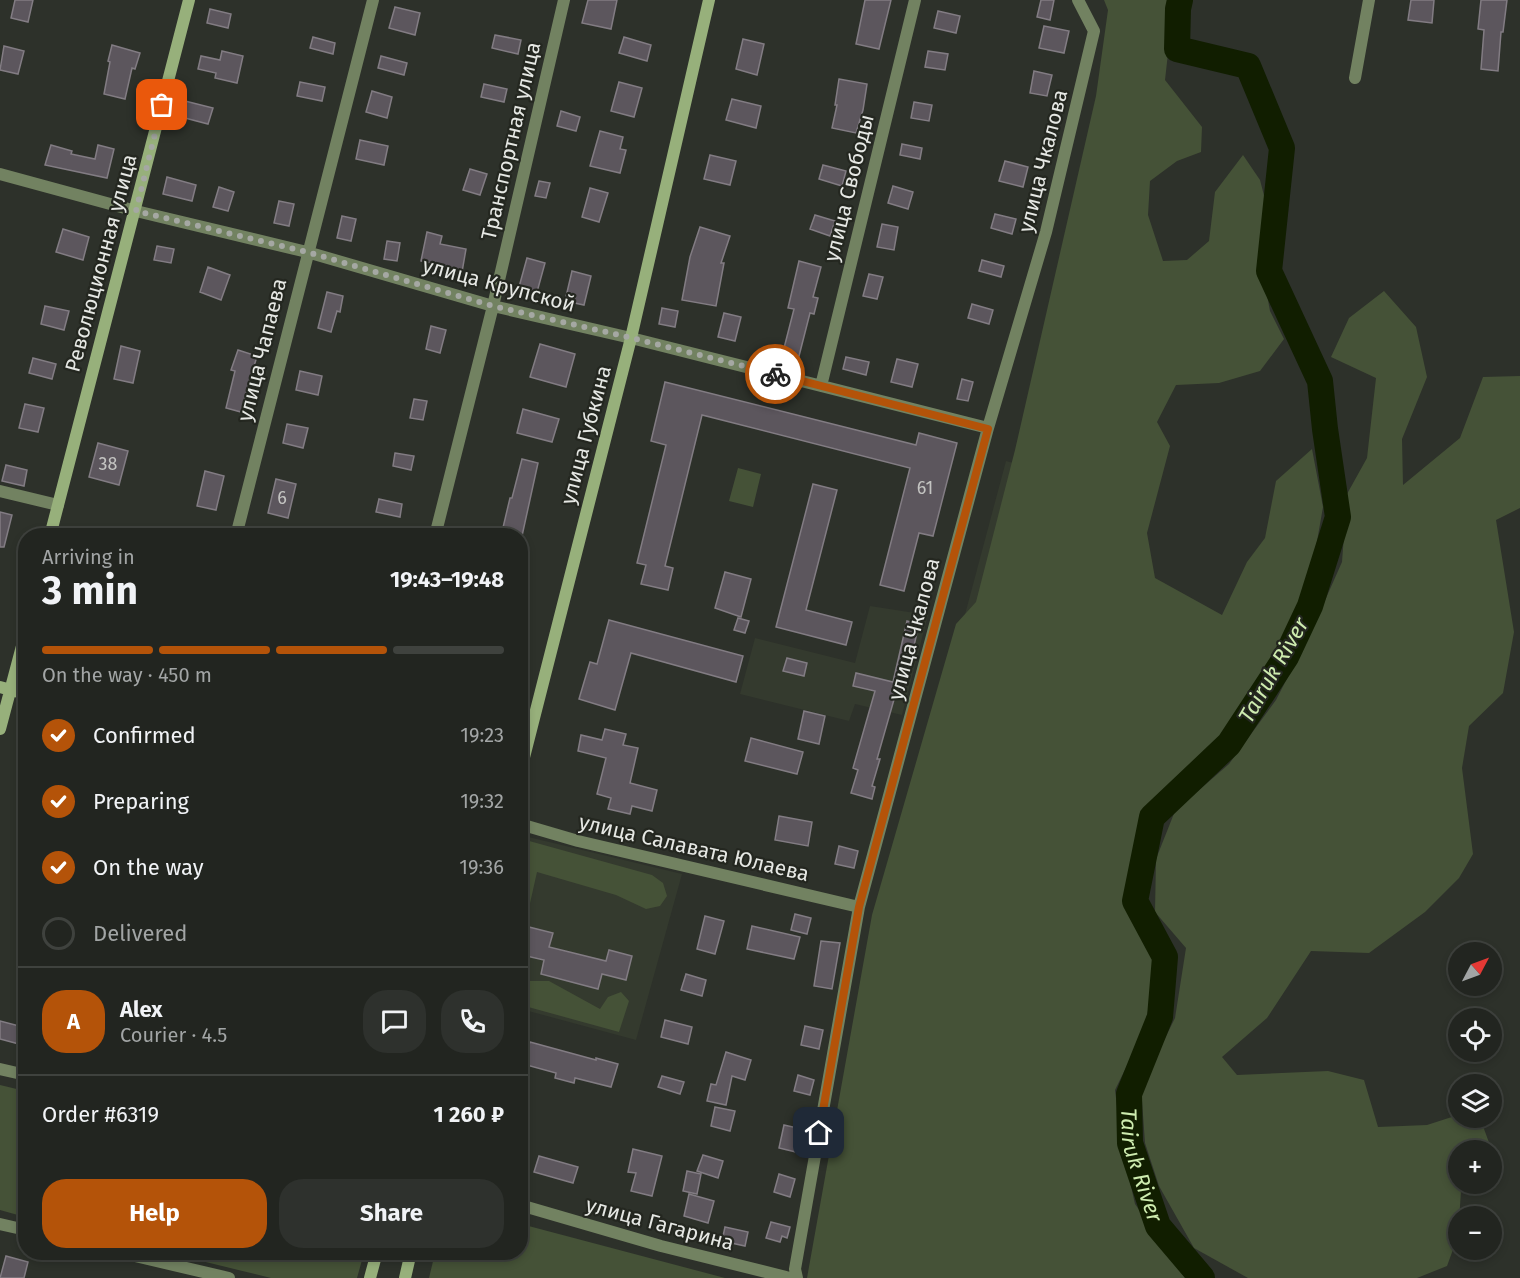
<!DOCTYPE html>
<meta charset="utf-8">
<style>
body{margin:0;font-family:"Fira Sans",sans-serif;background:#2e312d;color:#f1f3f6;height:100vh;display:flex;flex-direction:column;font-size:22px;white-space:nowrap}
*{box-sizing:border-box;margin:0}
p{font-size:20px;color:#a2a5a5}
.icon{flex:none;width:33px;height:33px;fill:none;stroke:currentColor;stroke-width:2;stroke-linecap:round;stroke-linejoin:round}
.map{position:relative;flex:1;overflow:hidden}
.panel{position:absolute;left:18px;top:528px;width:510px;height:732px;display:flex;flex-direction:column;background:#222520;border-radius:24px;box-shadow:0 3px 9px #0003,0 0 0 2px #3f423e}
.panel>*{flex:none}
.needle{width:39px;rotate:49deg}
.fabs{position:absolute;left:1448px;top:942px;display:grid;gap:12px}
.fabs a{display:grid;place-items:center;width:54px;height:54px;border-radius:50%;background:#222520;box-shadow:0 3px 9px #0003,0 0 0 2px #3f423e;font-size:30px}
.pin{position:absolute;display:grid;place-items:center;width:51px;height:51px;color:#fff;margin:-26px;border-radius:12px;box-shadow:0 3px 9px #0006}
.courier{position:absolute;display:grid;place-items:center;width:60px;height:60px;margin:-30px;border:4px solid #b45309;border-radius:50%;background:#fff;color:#222;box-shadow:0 2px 8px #0007}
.summary em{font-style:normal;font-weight:700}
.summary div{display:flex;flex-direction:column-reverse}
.summary{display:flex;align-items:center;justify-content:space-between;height:102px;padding:0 24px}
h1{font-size:39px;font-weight:700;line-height:45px}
.bar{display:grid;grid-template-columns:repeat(4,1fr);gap:9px 6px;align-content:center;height:72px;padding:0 24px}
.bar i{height:8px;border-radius:4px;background:#3f423e}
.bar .on{background:#b45309}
.bar p{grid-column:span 4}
.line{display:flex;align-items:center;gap:15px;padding:0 24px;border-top:2px solid #3f423e}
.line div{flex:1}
.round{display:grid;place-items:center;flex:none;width:63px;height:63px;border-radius:24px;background:#2e312d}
ol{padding:0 24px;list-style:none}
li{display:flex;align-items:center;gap:18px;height:66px}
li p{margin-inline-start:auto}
li .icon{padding:6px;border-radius:50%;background:#b45309;color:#fff;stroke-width:4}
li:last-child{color:#a2a5a5}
li i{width:33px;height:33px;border:3px solid #3f423e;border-radius:50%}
.button{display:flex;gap:12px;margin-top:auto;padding:12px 24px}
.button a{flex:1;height:69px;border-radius:24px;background:#b45309;color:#fff;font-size:24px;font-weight:700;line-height:69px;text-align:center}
.button a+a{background:#2e312d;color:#f1f3f6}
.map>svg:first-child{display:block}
</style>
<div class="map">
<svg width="1520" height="1278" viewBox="0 0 1520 1278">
<rect width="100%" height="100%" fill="#2d312a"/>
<path fill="#343a2e" d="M1006,461L1021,465L975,641L959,637Z
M870,606L928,615L902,715L855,704L849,721L740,694L755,638L855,663Z
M520,835L682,874L636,1040L521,1009Z"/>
<path fill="#455237" d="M1104,0H1174L1165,80L1202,127L1201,152L1177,161L1150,181L1148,215L1163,261L1187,260L1209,241L1215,192L1243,155L1260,180L1267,207L1261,263L1270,311L1284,339L1260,371L1219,383L1176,385L1157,422L1170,446L1147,533L1155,578L1222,615L1247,562L1265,538L1276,481L1312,449L1323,507L1313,564L1296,618L1262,679L1222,738L1170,783L1147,812L1132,880L1133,919L1154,949L1151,999L1142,1035L1115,1090L1122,1147L1135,1204L1171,1256L1196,1278H807L872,915L956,624L976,602L1015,450L1096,96L1108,10Z
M1384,291L1416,327L1427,377L1402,439L1403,485L1460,438L1483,377L1520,376V508L1496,520L1514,632L1503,693L1469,726L1462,768L1473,854L1459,878L1425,912L1369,953L1311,951L1267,1018L1222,1057L1237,1075L1328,1071L1364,1080L1378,1127L1427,1125L1458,1115V1118H1480L1491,1148V1150H1458V1184H1469L1461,1191L1458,1236L1447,1266L1417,1278H1248L1194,1248L1159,1186L1145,1143L1141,1087L1175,1018L1186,948L1155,912L1156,859L1175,811L1229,764L1276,700L1311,632L1342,562L1347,494L1367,458L1376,378L1331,357L1349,318Z
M738,468L761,474L753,507L729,501Z
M522,839L652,875L663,883L667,896L660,906L646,909L616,895L537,872L524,930L521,936L520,848Z
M520,978L528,981H549L600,1009L608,997L621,992L629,1001L619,1032L521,1005Z
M0,1085L25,1091V1217L0,1210Z
M521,1224L725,1278H429L435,1253L520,1252Z
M169,1253H364L357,1278H271Z"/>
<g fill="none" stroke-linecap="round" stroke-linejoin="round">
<path stroke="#111e00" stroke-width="26" id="s1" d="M1180,0L1178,9L1177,49L1248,66L1282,148L1269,271L1320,381L1325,429L1338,517L1310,606L1286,657L1229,744L1152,817L1135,901L1165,957L1160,1017L1129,1094L1130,1143L1158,1226L1202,1278"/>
</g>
<path fill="#5c565d" stroke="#827c83" stroke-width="1.5" d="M15,0H33L28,22L11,18Z
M588,0H617L611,29L582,23Z
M865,0H891L879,49L856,44Z
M1041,0H1054L1050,20L1037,17Z
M1411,0H1434L1432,23L1408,20Z
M1481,0H1507L1503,32H1501L1498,71L1481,69L1484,30L1478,29Z
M395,7L420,13L415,35L389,28Z
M210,9L231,14L228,28L207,23Z
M938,11L960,16L956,33L934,28Z
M1044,26L1069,31L1064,53L1039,48Z
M495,35L521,40L518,54L492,48Z
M313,37L335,43L333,54L310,48Z
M624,37L651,45L647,61L619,53Z
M743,39L764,44L757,75L736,69Z
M112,45L140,53L135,69L132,68L125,99L104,94L110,62L108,61Z
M4,46L24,51L18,74L0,70Z
M222,51L243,56L237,83L215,78L216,73L198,69L201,56L220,60Z
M928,51L948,54L945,70L925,67Z
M381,56L407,63L404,75L378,68Z
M1034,71L1052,75L1047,96L1030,93Z
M839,79L867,84L863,110L856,133L832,128L837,105H835Z
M300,82L325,87L322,101L297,96Z
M619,82L642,88L634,117L611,111Z
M484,84L507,89L504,102L481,97Z
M372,91L392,97L387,118L366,112Z
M732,99L761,106L756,128L726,120Z
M185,101L213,108L208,124L181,117Z
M914,102L932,105L929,121L911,118Z
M561,111L580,117L576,131L557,126Z
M600,131L623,137L620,149L626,150L620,173L590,166Z
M360,140L388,146L384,165L356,159Z
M902,144L922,148L920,159L900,155Z
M51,145L72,151L71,154L95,159L98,145L114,149L107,178L45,165Z
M710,155L736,161L730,185L704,179Z
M1005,161L1028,167L1023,187L999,181Z
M823,165L846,171L842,186L819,179Z
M470,169L487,174L480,195L463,190Z
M167,177L196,185L192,201L163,194Z
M539,181L550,183L546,198L535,196Z
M893,186L913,192L908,209L888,203Z
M219,187L234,192L228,211L213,207Z
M590,188L608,193L599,222L582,217Z
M279,201L294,204L289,226L274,223Z
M995,214L1016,219L1012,234L991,228Z
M815,215L835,221L830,236L810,229Z
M342,216L356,219L351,241L337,238Z
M882,224L898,227L894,250L877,247Z
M700,227L730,236L721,263H724L716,306L682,300L690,257Z
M63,229L89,237L83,260L56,252Z
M427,232L442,236L440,244L466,249L462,272L450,269V267L421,261Z
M387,241L400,243L397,261L384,259Z
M157,246L174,249L171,263L154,260Z
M527,258L545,263L537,292L519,287Z
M982,260L1004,266L1001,277L979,271Z
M799,261L821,267L813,297L818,298L814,314L810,313L799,356L783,352L794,309L788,308Z
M208,267L230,275L221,300L200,292Z
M572,271L591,276L584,305L565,301Z
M869,274L883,277L877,299L863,296Z
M327,292L343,296L340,312L337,311L331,332L318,328Z
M972,304L993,310L989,324L968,318Z
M45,306L69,311L64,330L41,324Z
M662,308L678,311L675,327L659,324Z
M724,313L741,317L735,341L718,337Z
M431,326L446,330L440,353L426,349Z
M540,344L575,354L566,387L530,377Z
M121,346L140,351L133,383L114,379Z
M238,350L257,356L241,412L226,408L235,371L231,370Z
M846,357L869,362L866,375L843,369Z
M33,358L56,364L52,379L29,373Z
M897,359L918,364L912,387L891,382Z
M300,371L322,376L318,395L296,390Z
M962,379L973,382L968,401L957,399Z
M665,382L916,445L919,433L957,443L933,536L919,533L904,591L880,585L910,468L702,415L665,566L673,568L668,590L641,584L646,565L637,563L666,445L651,441Z
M414,399L427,401L423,420L410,418Z
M25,404L44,408L38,432L19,428Z
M523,409L559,419L552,442L517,433Z
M287,424L308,428L303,448L283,443Z
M98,443L128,451L119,485L89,477Z
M395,453L414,456L411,470L393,466Z
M522,459L538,463L522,536H501L510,498H512Z
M6,465L27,470L24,486L2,481Z
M205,471L224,476L216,510L197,506Z
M276,479L296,484L288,518L268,513Z
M813,484L837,490L806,610L852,622L846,645L776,627Z
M379,499L402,504L400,517L376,512Z
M0,512L12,515L4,547H0Z
M725,572L751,579L741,617L715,608Z
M738,618L749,621L745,633L734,630Z
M609,620L743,656L736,682L631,653L615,710L579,699L590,662L597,664Z
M907,621L919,624L902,698L895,696L877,759H880L872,786L875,787L872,799L851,793L858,770L853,768L875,691L853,686L856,673L893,682Z
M787,658L807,663L804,676L783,671Z
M804,711L825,716L819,744L798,739Z
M605,729L626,734L623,745L638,748L630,783L657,790L652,811L632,806L630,814L608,809L611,798L597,794L606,758L578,751L581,735L602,740Z
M751,738L803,752L797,774L745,761Z
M779,816L812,822L808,846L775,840Z
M839,846L858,851L854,868L835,864Z
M795,914L811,918L807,934L791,930Z
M705,916L724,921L715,954L697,949Z
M752,926L800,937L794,959L747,949Z
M529,927L553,933L549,947L606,961L609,950L632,956L626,980L602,974L598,989L541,974L544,960L522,955Z
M821,941L840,943L832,989L814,986Z
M686,974L706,980L702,996L681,990Z
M665,1020L692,1027L688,1044L661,1037Z
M0,1021L23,1027L19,1044L0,1039Z
M805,1026L823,1030L819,1049L801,1045Z
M530,1042L596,1060V1058L618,1064L611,1087L575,1078L574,1083L555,1078L556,1073L523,1064Z
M726,1052L751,1060L745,1080L732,1076L726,1105L707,1101L711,1084L716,1085Z
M798,1075L814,1080L810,1095L794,1091Z
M662,1076L684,1082L680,1094L658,1087Z
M715,1107L735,1111L730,1131L711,1126Z
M784,1125L802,1129L796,1152L779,1148Z
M633,1149L662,1156L652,1196L631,1191L636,1173L628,1172Z
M703,1155L723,1161L718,1178L697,1171Z
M539,1156L578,1167L573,1183L534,1172Z
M687,1171L701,1174L697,1194L683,1191Z
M779,1174L795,1179L790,1197L774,1192Z
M689,1194L714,1201L708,1223L684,1216Z
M771,1222L790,1227L787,1238L782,1236L780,1242L766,1238Z
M725,1227L748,1232L745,1246L722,1241Z
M6,1256L28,1262L24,1278H0Z"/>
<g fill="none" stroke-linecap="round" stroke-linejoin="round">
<path stroke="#728261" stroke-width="12" d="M1355,78L1369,0
M0,174L136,211L307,252L493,306L631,338L988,428
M821,386L915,0
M0,491L58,505
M236,536L373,0
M435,536L493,306L564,0
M520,824L578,841L859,907
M0,1069L26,1075
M520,1205L661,1246L790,1278
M0,1224L26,1230
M118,1252L229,1278
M797,1278L795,1269L859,907L988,428L1046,232L1094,31L1078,0"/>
<path stroke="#97b07b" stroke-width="12" d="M50,536L189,0
M0,687L26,694
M0,729L26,631
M520,773L631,338L709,0
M370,1278L377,1252
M405,1278L411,1252"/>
</g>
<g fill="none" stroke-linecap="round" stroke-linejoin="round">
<path stroke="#a5a8a3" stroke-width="6" stroke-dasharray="0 10.8" d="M162,105L136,211L307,252L493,306L632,338L775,374"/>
<path stroke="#b45309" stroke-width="8" d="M775,374L988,429L859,907L819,1133"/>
</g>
<g text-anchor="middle" stroke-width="4.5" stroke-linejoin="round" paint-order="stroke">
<g font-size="18" fill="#c4c4c2">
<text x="108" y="470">38</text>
<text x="925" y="494">61</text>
<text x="282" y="504">6</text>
</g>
<g font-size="21" fill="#e6e8e4" stroke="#242720">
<text transform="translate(511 141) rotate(-77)" y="7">Транспортная улица</text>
<text transform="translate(1043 161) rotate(-76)" y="7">улица Чкалова</text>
<text transform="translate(849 188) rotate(-76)" y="7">улица Свободы</text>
<text transform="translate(101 263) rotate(-75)" y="7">Революционная улица</text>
<text transform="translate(499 285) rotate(15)" y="7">улица Крупской</text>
<text transform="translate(262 350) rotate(-76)" y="7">улица Чапаева</text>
<text transform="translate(586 435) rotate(-75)" y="7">улица Губкина</text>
<text transform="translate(914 629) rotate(-75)" y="7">улица Чкалова</text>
<text transform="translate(694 848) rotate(13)" y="7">улица Салавата Юлаева</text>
<text transform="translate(660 1224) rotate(15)" y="7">улица Гагарина</text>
</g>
<g font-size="22" font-style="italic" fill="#ceecaf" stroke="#242720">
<text transform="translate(1273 670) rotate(-60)" y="8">Tairuk River</text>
<text dy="8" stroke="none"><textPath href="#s1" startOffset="1318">Tairuk River</textPath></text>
</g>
</g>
</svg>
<div class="fabs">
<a><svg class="needle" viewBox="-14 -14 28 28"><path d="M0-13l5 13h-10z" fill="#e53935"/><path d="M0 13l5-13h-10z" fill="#a2a5a5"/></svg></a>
<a><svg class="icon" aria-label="locate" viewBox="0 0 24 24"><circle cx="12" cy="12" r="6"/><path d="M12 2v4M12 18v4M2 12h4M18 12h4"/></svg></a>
<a><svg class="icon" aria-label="layers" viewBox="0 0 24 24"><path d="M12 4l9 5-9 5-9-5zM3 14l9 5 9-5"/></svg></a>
<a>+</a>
<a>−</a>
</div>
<div class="pin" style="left:162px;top:105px;background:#ea580c"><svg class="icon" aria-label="bag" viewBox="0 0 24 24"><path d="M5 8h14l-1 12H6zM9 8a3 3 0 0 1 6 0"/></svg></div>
<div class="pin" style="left:819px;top:1133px;background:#1f2937"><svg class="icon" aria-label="home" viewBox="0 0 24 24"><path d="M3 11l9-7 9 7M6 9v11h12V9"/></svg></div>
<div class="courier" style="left:775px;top:374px"><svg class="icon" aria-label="bike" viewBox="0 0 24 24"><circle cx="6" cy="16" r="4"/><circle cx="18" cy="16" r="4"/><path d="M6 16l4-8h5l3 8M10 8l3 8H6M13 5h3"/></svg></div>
<section class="panel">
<div class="summary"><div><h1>3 min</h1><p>Arriving in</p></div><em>19:43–19:48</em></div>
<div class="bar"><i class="on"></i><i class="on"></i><i class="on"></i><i></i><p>On the way · 450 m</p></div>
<ol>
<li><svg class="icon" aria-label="check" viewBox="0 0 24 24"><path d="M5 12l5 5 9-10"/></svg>Confirmed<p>19:23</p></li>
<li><svg class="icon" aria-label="check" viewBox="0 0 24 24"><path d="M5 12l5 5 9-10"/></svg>Preparing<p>19:32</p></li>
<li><svg class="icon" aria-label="check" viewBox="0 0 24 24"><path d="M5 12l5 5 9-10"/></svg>On the way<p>19:36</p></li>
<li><i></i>Delivered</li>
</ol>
<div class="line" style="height:108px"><b class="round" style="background:#b45309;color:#fff">A</b><div><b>Alex</b><p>Courier · 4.5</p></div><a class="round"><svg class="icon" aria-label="chat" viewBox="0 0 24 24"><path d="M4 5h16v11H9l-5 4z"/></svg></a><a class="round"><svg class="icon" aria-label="phone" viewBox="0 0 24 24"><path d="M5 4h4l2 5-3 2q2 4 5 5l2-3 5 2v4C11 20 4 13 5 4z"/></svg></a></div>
<div class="line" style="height:78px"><div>Order #6319</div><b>1 260 ₽</b></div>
<div class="button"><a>Help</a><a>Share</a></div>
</section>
</div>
